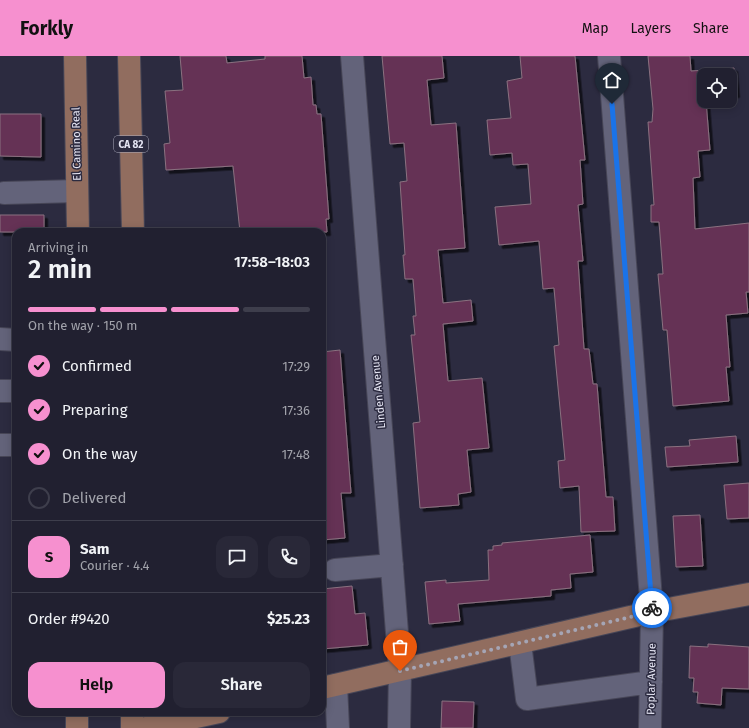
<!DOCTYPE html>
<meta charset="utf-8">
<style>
body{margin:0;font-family:"Fira Sans",sans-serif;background:#292838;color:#f1f3f6;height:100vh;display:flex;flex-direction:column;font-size:15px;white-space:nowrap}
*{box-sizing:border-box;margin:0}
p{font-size:13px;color:#a2a3ab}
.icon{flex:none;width:22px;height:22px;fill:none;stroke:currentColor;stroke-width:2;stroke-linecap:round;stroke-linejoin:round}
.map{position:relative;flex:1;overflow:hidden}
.drawer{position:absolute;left:12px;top:172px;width:314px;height:488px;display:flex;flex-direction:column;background:#212030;border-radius:12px;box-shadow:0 2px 10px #0003,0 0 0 1px #3e3e4c}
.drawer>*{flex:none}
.fabs{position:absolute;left:697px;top:12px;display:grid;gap:8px}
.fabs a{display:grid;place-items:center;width:40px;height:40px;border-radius:8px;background:#212030;box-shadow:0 2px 10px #0003,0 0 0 1px #3e3e4c;font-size:20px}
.pin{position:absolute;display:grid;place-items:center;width:34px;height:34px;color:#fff;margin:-41px -17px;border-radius:50% 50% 50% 0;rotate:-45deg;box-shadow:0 0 4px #0007}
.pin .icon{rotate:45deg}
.courier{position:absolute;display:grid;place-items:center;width:40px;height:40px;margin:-20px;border:3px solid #1a73e8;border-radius:50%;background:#fff;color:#222;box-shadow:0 1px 5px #0007}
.head em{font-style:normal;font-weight:600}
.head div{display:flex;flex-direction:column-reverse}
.head{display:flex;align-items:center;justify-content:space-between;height:68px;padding:0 16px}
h1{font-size:26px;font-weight:600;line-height:30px}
.bar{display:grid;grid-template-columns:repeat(4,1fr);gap:6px 4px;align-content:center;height:48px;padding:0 16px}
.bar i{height:5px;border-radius:3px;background:#3e3e4c}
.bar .current{background:#f690cf}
.bar p{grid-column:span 4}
.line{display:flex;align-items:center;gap:10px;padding:0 16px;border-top:1px solid #3e3e4c}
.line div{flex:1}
.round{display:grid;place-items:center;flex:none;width:42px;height:42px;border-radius:12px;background:#292838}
ol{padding:0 16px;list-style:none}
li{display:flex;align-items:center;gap:12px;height:44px}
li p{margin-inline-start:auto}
li .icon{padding:4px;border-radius:50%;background:#f690cf;color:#111;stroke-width:4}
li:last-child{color:#a2a3ab}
li i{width:22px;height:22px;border:2px solid #3e3e4c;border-radius:50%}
.action{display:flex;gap:8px;margin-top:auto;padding:8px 16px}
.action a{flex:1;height:46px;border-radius:12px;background:#f690cf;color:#111;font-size:16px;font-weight:600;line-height:46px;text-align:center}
.action a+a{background:#292838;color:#f1f3f6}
header{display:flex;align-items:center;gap:24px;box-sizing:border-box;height:56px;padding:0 20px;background:#f690cf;color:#111}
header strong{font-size:19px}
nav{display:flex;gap:22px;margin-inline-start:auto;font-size:14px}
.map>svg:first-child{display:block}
</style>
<header>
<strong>Forkly</strong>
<nav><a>Map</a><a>Layers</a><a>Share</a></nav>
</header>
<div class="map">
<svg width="749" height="672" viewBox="0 0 749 672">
<defs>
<filter id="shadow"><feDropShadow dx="3.5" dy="3.5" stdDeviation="0" flood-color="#0009"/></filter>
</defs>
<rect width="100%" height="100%" fill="#2c2b40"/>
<path fill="#653354" stroke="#8a7180" filter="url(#shadow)" d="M180,0H226L227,7L265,3V0H302L304,22L311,21L313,49H316L317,58H321L329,163H326L327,176H240L233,110L166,114L164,88L170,87L165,35L183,34Z
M382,0H442L444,22L427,24L431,69L456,67L465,192L438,194L443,247L471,244L473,265L443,268L448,325L482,322L489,392L467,394L471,436L458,438L459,449L420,452L413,367L420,366L411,279H415L413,260H416L413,223H405L403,199H405L400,126L407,125L404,87L390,88Z
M520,0H575L585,104H580L583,148L578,149L583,205H578L584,293H589L593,328H597L606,441H613L615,475L581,476L579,430L560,432L558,405L565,404L554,290L559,289L554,232L543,233L539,185L499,189L495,151L531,148L528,108L513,109L512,97L490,99L487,64L511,62L507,25L522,22Z
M648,0H690L691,15L734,12L736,38H730V19H704V45H706L710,94L698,95L700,121L693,122L695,173L749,167V236H746L748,257L726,259L730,311H726L729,345L673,350L667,274H663L658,218H663L659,166H651V149H654L648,66H652L653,53Z
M0,58H41V101L0,100Z
M0,159H44V176H0Z
M340,294L351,437H341L345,482L322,484V296Z
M736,380L738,406L667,411L665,391L690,390L689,384Z
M749,427V462L727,463L724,429Z
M700,459L703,510L676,511L673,460Z
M590,479L593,516L570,518L571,532L551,534V540L458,548L460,565L429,568L425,526L446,524V527L489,524L488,494H493V490L502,489V487Z
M352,530L355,558L365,557L368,589L322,593V533Z
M708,588L749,591V633L722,632L721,649L697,647L698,636H693L694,622H689L690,590L708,591Z
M442,645L474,646L473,672H441Z"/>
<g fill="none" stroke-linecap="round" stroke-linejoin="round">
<defs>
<path id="minor" d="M352,0L400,615L399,672
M609,0L652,556L650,672
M4,137L77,135
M0,283L16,284
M0,335H16
M0,389H16
M335,514L392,509
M520,587L527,643L651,626
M336,629L338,672"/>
<path id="major" d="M75,0L78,176
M129,0L133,176
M322,632L652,556L749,538
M77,672V656
M132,672V656
M146,672L219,656"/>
</defs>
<use href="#minor" stroke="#474657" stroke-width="24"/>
<use href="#major" stroke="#474657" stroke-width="24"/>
<use href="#minor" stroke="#63637a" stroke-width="22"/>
<use href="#major" stroke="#916d5f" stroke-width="22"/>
</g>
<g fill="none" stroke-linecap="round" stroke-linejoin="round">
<path stroke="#a5a5b5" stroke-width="4" stroke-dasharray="0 7.2" d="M400,615L652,556V552"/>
<path stroke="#1a73e8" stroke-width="5" d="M612,48L652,552"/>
</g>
<g text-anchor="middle" stroke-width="3" stroke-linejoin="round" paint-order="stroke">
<rect fill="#2c2b40" stroke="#aeaebe" stroke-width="1" x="114" y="80" width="34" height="16" rx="3"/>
<g font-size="10" font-weight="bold" fill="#e6e6f4">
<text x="131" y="92">CA 82</text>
</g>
<g font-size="11" fill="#e6e6f4" stroke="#2c2b40">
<text transform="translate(76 88) rotate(-91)" y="4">El Camino Real</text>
<text transform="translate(378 336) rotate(-95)" y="4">Linden Avenue</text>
<text transform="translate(651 623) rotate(-89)" y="4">Poplar Avenue</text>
</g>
</g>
</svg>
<div class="fabs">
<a><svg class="icon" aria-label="locate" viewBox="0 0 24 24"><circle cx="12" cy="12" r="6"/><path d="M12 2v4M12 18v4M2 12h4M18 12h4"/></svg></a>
</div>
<div class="pin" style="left:400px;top:615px;background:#ea580c"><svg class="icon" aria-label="bag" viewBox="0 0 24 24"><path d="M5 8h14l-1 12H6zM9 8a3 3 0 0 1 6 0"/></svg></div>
<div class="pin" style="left:612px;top:48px;background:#1f2937"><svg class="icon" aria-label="home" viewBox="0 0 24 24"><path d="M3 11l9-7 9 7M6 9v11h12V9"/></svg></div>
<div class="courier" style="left:652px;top:552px"><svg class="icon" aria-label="bike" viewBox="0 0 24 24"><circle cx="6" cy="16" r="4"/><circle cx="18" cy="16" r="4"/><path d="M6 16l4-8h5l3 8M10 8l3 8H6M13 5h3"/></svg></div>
<section class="drawer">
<div class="head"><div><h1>2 min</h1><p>Arriving in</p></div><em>17:58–18:03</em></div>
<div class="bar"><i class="current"></i><i class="current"></i><i class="current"></i><i></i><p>On the way · 150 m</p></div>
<ol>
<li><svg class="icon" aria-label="check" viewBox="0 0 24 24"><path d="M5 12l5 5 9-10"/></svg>Confirmed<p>17:29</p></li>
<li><svg class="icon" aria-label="check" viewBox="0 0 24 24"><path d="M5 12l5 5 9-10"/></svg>Preparing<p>17:36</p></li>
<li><svg class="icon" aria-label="check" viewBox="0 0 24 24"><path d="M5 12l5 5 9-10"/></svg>On the way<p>17:48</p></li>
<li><i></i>Delivered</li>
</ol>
<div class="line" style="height:72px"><b class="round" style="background:#f690cf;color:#111">S</b><div><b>Sam</b><p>Courier · 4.4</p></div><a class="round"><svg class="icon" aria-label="chat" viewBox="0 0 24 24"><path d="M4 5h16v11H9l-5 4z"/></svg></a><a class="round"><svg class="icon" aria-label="phone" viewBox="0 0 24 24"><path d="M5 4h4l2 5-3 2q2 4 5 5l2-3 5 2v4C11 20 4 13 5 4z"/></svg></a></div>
<div class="line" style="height:52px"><div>Order #9420</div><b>$25.23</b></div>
<div class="action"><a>Help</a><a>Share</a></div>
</section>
</div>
